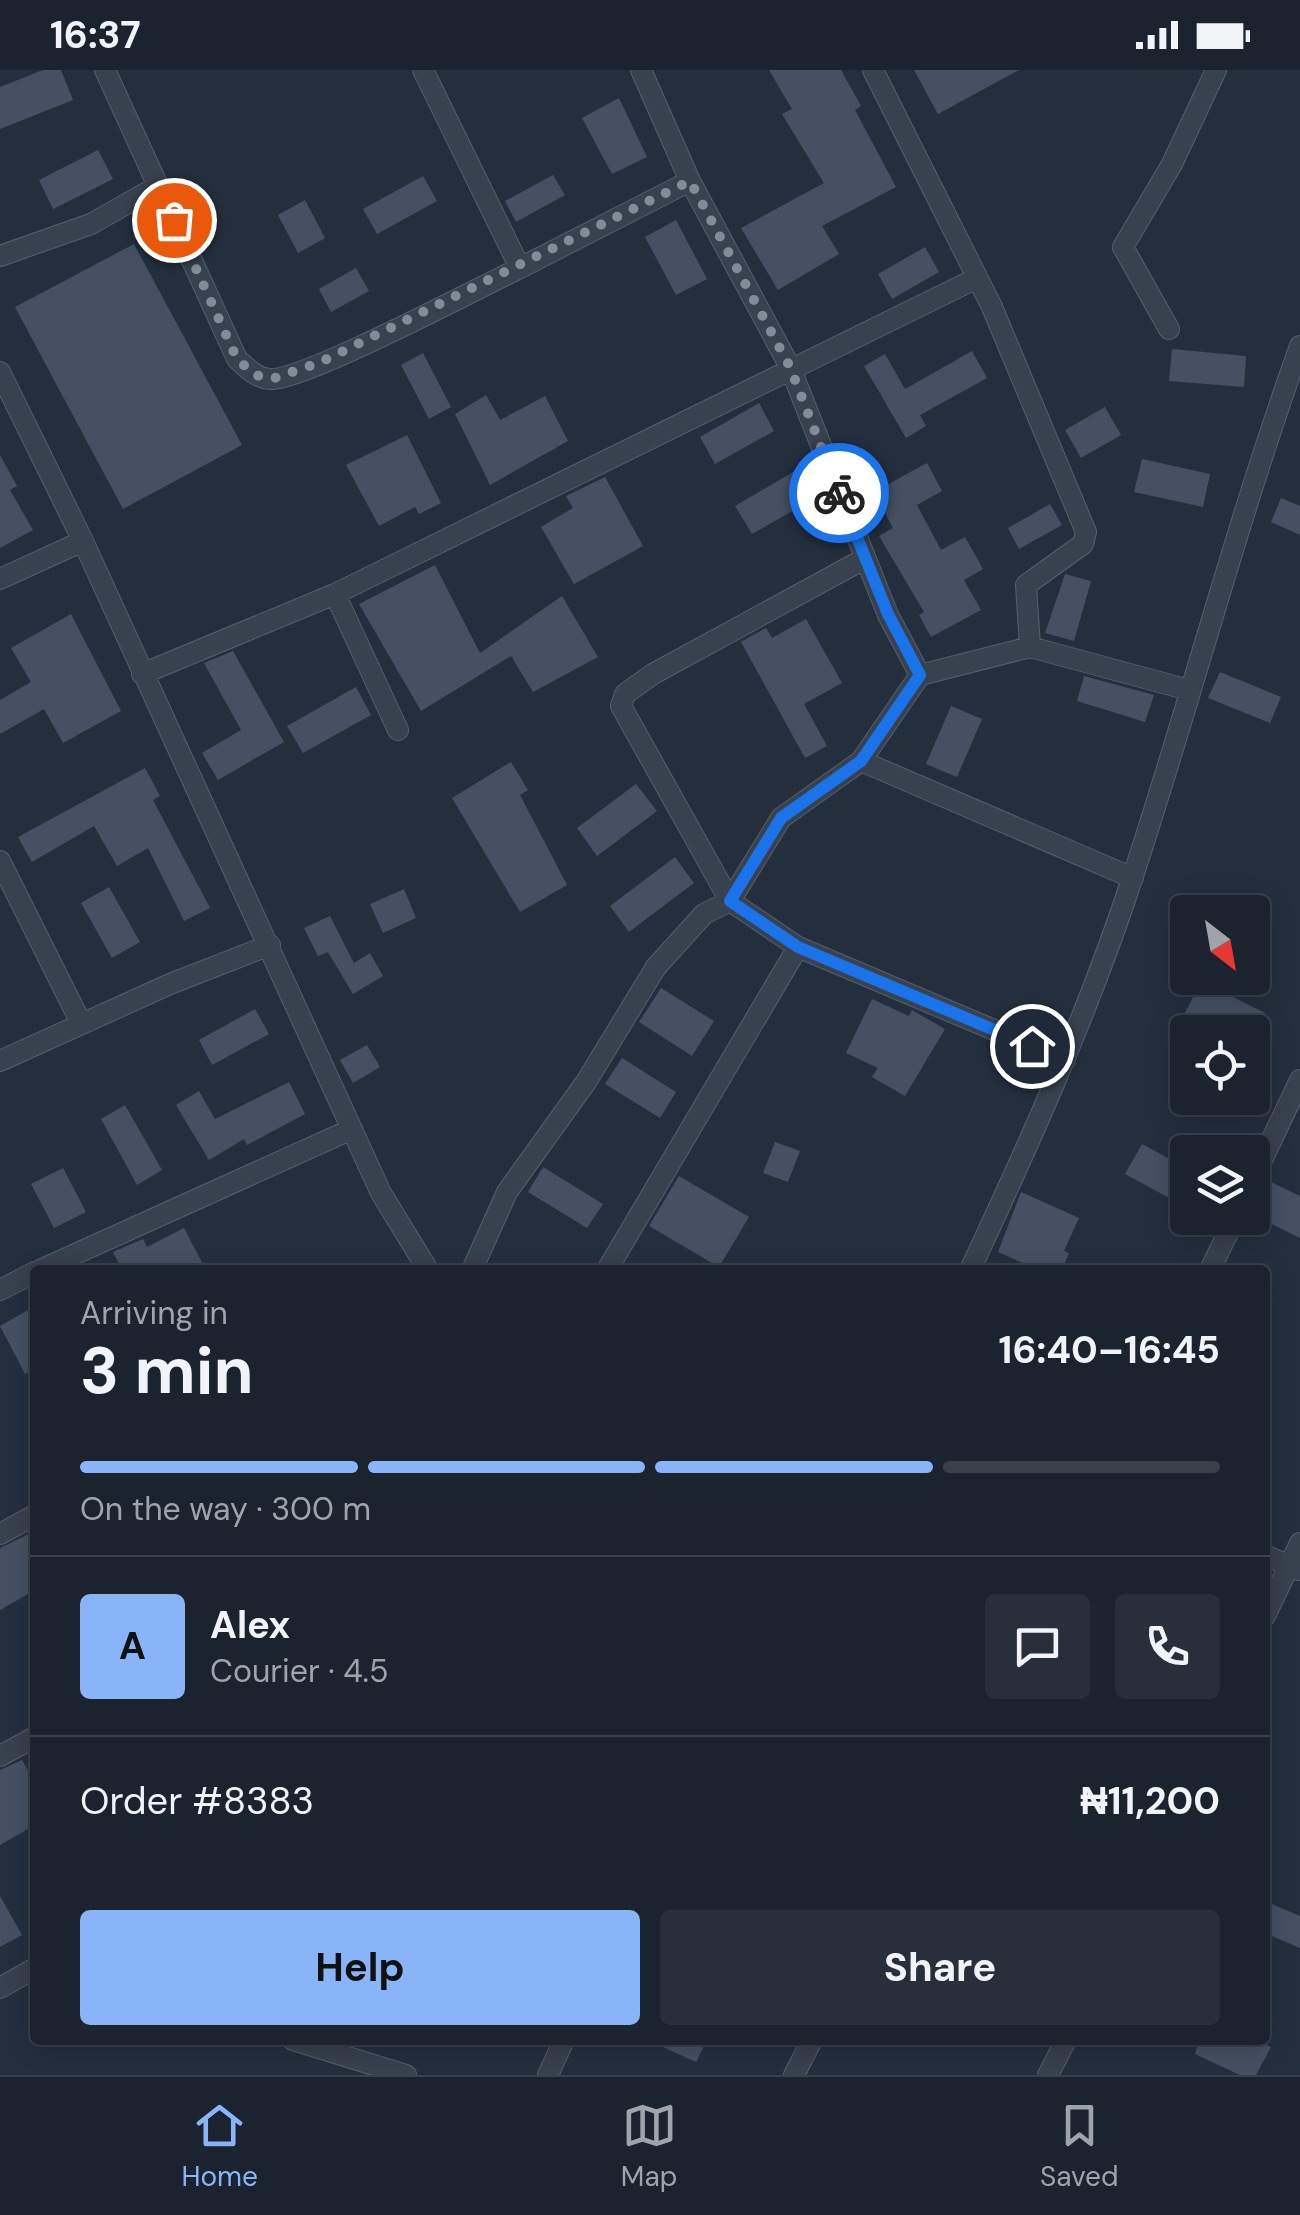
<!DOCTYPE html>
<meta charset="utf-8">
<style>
body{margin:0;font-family:"DM Sans",sans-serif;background:#282f3a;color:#f1f3f6;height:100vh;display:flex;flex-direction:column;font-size:38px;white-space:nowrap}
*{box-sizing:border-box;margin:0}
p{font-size:32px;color:#a0a4aa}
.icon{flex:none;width:55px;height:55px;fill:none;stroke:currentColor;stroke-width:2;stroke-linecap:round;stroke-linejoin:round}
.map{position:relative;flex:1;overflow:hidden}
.drawer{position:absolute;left:30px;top:1195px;width:1240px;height:780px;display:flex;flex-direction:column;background:#1b232e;border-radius:10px;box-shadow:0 5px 25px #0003,0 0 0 2px #39404a}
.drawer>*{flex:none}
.needle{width:65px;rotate:149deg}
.tools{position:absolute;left:1170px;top:825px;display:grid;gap:20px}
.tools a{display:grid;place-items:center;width:100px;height:100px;border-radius:10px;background:#1b232e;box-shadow:0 5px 25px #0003,0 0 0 2px #39404a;font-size:50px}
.pin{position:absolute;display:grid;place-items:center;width:85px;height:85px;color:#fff;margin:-42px;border:5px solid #fff;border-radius:50%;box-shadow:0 2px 10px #0007}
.courier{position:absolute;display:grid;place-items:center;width:100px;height:100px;margin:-50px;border:8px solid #1a73e8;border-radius:50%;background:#fff;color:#222;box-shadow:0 2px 12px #0007}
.headline em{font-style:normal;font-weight:700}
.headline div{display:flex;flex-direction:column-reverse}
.headline{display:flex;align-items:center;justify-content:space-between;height:170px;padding:0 50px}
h1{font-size:65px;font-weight:700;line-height:75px}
.bar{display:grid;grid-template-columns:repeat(4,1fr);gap:15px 10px;align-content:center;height:120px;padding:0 50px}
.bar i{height:12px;border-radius:8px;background:#39404a}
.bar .selected{background:#8ab4f8}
.bar p{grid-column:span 4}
.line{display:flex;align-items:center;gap:25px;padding:0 50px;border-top:2px solid #39404a}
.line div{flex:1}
.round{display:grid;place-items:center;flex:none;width:105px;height:105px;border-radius:10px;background:#282f3a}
.button{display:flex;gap:20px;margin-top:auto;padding:20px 50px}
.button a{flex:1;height:115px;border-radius:10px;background:#8ab4f8;color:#111;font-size:40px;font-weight:700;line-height:115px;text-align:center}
.button a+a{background:#282f3a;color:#f1f3f6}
.status{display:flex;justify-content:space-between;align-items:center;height:70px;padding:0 50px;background:#1b232e;direction:ltr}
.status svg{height:28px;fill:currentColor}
.tabs{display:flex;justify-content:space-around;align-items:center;height:140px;border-top:2px solid #39404a;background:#1b232e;font-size:28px;color:#a0a4aa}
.tabs a{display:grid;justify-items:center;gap:5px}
.tabs .selected{color:#8ab4f8}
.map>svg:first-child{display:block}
</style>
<div class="status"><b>16:37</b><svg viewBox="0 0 49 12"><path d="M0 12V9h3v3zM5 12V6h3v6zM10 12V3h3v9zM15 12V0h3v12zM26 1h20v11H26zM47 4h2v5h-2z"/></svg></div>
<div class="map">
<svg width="1300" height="2005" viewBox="0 0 1300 2005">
<rect width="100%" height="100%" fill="#242f3e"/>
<path fill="#455162" d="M43,0H61L73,30L0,59V17Z
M769,0H841L861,36L855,40L896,117L822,156L839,184L778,220L741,158L824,113L782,44L792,39Z
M914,0H1019L938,44Z
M619,28L647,87L612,104L582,48Z
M98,80L113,109L53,139L39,110Z
M553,105L565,125L516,152L505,131Z
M423,106L437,131L377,164L363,139Z
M305,130L325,168L298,183L278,145Z
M676,150L707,209L676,225L645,167Z
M134,174L242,375L123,439L15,237Z
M925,177L939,202L892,229L878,204Z
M356,198L369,221L331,242L319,219Z
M1172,279L1246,286L1244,317L1169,311Z
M972,281L987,308L920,345L926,356L906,368L864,296L885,284L905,319Z
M423,283L451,337L429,349L401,295Z
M486,325L500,350L545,326L568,371L490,415L455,344Z
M759,333L774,361L715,394L700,367Z
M1105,337L1121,365L1081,388L1065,360Z
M407,365L441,433L419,444L415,437L379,456L346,395Z
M0,385L17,416L10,420L33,460L0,478Z
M1142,389L1210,404L1203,437L1134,422Z
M927,393L942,421L917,435L941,480L965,467L983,499L964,510L981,540L931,567L919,545L924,542L879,466L893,458L874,422Z
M793,402L810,431L752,464L735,436Z
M605,407L643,476L574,514L541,457L573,438L566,426Z
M1281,428L1300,436V465L1271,452Z
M1050,434L1062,455L1019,479L1008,458Z
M435,495L480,583L562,526L598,587L533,622L511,586L421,641L359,534Z
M1065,504L1091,511L1074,571L1045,563Z
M71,544L121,641L63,673L44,639L0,664V630L31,612L11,578Z
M806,549L842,613L804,634L827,676L805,688L741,572L766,558L772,568Z
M233,581L284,672L218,710L202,683L241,660L204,593Z
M1220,602L1281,627L1270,653L1208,628Z
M1084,606L1154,625L1145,652L1077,631Z
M356,617L371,645L303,683L287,656Z
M951,636L982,649L957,707L926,694Z
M511,692L528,720L520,725L567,815L520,842L452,728Z
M145,698L160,726L153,730L210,838L184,851L148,778L117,796L94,756L32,792L18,767Z
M636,714L657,741L597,786L577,758Z
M675,787L694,813L629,862L610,836Z
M109,817L140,872L112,888L81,833Z
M404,819L416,848L383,863L370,834Z
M330,846L354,893L370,883L383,906L353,924L328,882L318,886L304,858Z
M1201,911L1265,943L1255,962H1224L1185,943Z
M661,918L714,951L692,986L639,952Z
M872,929L909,946L912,940L945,959L905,1026L872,1007L878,998L846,983Z
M255,939L269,964L212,995L199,970Z
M367,975L380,997L353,1013L340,990Z
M622,988L676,1022L660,1048L605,1014Z
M289,1012L305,1044L247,1075L244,1069L209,1090L176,1035L199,1021L215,1049Z
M125,1035L162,1100L137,1115L101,1049Z
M775,1072L800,1081L788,1112L763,1103Z
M1142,1074L1188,1099V1138L1125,1104Z
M543,1097L603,1134L587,1158L528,1122Z
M63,1098L86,1142L54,1158L31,1114Z
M679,1106L749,1147L719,1197L649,1156Z
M1269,1111L1300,1126V1168L1253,1145Z
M1021,1122L1079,1148L1064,1181L1069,1183L1062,1200H1039L998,1182Z
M184,1158L206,1200H122L113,1182L143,1169L147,1177Z
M35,1236V1298L25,1304L0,1256Z
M35,1461V1520L0,1540V1478Z
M22,1690L35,1713V1755L0,1775V1700Z
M0,1826L22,1865L0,1877Z
M1265,1831L1300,1846V1878L1265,1863Z
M647,1970H707L696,1992Z
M1199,1970H1254L1271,1977L1256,2005H1240L1195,1984Z"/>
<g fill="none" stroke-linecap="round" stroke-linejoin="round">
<defs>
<path id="street" d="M105,0L237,289C247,298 256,308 270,309C303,311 478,218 520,198L423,0
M641,0L690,111L790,297L888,545L920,605
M873,0L992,237L1086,462L1083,474L1026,515L1030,577L1189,620
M0,186L91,154L158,116
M520,198L690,111
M1169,259L1123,177L1172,94L1216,0
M0,302L83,471L381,1123L428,1200
M864,489L653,604L625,624L621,636L730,831L798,877L1065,990
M0,509L83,471
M335,524L398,660
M142,604L335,524L975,209
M861,691L1133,808
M0,791L81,953
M0,991L170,914L270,875
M1252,1111L1300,1010
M40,1200L352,1059
M472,1200L507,1122L586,1012L656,897L704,844L730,831L781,748L861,691L920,605L1030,577
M607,1200L798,877
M970,1200C1030,1072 1089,941 1133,806C1191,630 1237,451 1300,276
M1210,1200L1235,1148
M0,1220L35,1202
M0,1464L35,1445
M1265,1485L1298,1500
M1265,1546L1300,1473
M0,1686L35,1667
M0,1918L35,1898
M293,1970L406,2005
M548,2005L564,1970
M794,2005L812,1970
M1048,2005L1066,1970"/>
</defs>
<use href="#street" stroke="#565f6c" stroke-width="22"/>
<use href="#street" stroke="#38414e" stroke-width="20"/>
</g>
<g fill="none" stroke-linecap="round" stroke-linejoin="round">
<path stroke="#828b98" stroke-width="10" stroke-dasharray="0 18" d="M174,150L237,289L255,305L272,309L321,292L690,111L790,297L839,423"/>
<path stroke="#1a73e8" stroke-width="12" d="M839,423L888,544L920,605L861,691L781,748L730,831L798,877L1032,976"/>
</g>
</svg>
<div class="tools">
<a><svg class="needle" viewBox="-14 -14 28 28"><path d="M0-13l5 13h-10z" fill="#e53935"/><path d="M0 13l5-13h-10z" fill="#a0a4aa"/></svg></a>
<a><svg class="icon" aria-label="locate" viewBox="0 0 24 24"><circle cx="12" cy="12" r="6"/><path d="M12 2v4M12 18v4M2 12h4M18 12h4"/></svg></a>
<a><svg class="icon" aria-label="layers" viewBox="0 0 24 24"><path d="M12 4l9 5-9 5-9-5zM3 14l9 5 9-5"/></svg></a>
</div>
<div class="pin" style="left:174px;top:150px;background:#ea580c"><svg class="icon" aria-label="bag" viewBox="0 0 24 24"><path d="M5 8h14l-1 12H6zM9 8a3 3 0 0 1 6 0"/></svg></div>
<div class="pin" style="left:1032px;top:976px;background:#1f2937"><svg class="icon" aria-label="home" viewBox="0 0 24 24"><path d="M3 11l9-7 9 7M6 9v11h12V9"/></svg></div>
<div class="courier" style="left:839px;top:423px"><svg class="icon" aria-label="bike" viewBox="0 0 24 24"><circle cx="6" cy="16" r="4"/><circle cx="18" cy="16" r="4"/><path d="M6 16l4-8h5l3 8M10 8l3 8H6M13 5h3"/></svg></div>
<section class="drawer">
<div class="headline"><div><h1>3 min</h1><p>Arriving in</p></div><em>16:40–16:45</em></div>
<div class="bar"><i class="selected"></i><i class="selected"></i><i class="selected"></i><i></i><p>On the way · 300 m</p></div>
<div class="line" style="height:180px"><b class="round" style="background:#8ab4f8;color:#111">A</b><div><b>Alex</b><p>Courier · 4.5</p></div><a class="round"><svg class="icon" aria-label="chat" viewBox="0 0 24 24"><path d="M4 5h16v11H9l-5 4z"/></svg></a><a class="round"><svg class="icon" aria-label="phone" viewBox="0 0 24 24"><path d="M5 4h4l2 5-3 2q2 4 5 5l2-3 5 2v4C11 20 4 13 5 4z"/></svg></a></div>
<div class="line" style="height:130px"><div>Order #8383</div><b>₦11,200</b></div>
<div class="button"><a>Help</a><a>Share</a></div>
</section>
</div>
<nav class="tabs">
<a class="selected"><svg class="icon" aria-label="home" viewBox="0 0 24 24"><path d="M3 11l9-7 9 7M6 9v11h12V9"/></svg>Home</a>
<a><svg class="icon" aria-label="map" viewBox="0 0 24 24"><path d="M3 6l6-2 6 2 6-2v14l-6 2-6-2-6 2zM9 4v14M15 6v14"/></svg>Map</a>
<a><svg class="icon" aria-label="saved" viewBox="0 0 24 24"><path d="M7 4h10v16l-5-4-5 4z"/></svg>Saved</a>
</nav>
